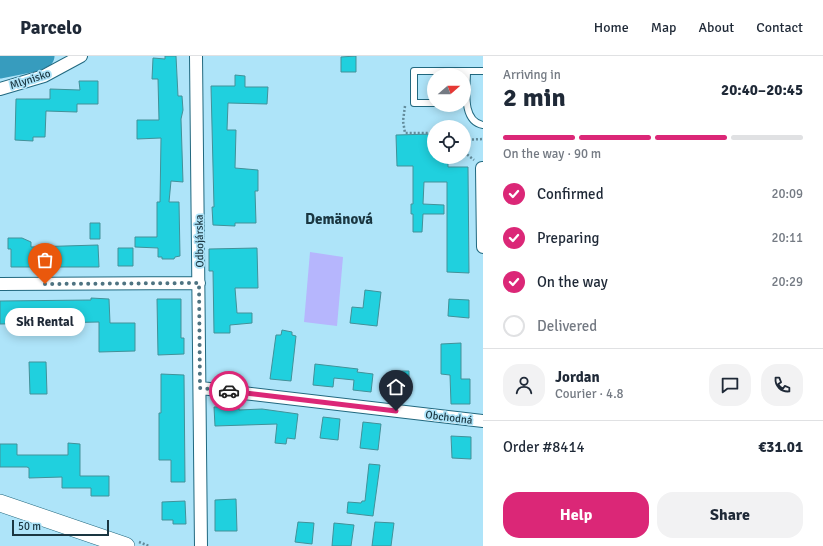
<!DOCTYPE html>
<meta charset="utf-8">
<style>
body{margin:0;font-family:Signika,sans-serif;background:#f2f2f3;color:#1f2937;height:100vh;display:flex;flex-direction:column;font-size:15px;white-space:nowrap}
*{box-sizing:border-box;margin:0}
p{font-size:13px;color:#747a83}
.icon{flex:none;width:22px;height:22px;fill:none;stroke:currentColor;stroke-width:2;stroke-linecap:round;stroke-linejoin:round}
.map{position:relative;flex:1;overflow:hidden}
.sheet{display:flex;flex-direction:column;background:#fff;width:340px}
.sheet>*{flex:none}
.needle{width:26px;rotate:70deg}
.tools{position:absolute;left:427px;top:12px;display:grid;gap:8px}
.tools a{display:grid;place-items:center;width:44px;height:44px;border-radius:50%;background:#fff;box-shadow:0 2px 10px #0003;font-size:20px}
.scale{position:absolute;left:12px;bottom:10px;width:97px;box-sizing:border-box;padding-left:4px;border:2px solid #1a3641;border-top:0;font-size:11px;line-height:14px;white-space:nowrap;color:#1a3641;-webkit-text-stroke:3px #aee4f9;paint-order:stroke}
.pin{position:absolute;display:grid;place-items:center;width:34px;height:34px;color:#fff;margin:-41px -17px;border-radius:50% 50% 50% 0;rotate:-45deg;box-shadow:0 0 4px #0007}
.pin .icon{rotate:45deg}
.courier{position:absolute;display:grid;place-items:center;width:40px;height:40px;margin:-20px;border:3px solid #db2777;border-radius:50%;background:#fff;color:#222;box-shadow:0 1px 5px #0007}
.bubble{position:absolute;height:28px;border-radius:14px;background:#fff;box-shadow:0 2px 10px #0003;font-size:13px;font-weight:700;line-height:28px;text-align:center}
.headline em{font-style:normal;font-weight:700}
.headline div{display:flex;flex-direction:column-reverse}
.headline{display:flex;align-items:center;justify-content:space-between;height:68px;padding:0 20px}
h1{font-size:26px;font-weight:700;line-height:30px}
.bar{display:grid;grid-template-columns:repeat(4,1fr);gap:6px 4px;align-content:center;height:48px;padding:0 20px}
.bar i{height:5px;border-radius:3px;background:#e0e1e3}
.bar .active{background:#db2777}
.bar p{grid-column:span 4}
.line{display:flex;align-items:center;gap:10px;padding:0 20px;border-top:1px solid #e0e1e3}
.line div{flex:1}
.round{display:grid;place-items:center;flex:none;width:42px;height:42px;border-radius:16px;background:#f2f2f3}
ol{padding:0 20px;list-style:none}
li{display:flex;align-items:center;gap:12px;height:44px}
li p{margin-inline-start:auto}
li .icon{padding:4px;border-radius:50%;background:#db2777;color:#fff;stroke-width:4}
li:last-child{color:#747a83}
li i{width:22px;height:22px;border:2px solid #e0e1e3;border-radius:50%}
.primary-button{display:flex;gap:8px;margin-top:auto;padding:8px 20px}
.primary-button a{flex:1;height:46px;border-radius:16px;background:#db2777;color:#fff;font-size:16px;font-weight:700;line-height:46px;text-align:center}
.primary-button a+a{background:#f2f2f3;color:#1f2937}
header{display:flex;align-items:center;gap:24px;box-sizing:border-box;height:56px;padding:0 20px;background:#fff;border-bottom:1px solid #e0e1e3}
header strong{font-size:19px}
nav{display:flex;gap:22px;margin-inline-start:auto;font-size:14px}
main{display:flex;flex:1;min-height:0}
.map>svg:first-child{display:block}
</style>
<header>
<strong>Parcelo</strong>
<nav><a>Home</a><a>Map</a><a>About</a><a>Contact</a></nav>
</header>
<main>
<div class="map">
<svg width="483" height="490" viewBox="0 0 483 490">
<rect width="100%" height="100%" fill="#aee4f9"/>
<path fill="#b6b6fd" d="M310,196L343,201L337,270L304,266Z"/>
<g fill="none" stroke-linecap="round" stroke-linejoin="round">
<path stroke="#379cbe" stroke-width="23" d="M0,11L35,4L43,0"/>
</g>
<path fill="#20d0de" stroke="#429199" d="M165,0H176L178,40H182L183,54L181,63L183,126L171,125L169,146H179L180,200L175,201L174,203H162V201H158V192L135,191V181H157V146H160L161,82L137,83V64H159L158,23H152L153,2L165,3Z
M356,0V16H341V1Z
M235,19L245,20V31H268L267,48L228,47L227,74H236L235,112L258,114V135H255L256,167H235V170L213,169L212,151H214L211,30H235Z
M79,25H98V48H77V56L46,55L45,81H33V85L15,84L16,43H50V33L80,34Z
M434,78V101H448V111H468L469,217L447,216V126H424L423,148L444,149V158H423L422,176H413V158H411V148H413V110H397L396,79Z
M90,167H100V183H90Z
M8,182H22L31,186V191L98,189L99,211H11V193H8Z
M118,192H133V210H118Z
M257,192L258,232H235L237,257H252V267L230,269V277H214L213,215H209V193Z
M365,234L381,236L377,270L350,267L352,251L363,252Z
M91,242L109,243L110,267H135V295L99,296V266L0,268V245L91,244Z
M157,243H181V282H184V298L158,299Z
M449,243L469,244V262L448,260Z
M282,274L292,276V279L296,280L291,325L270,323L276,279H281Z
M461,287V323H470V348H451L450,319L441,318V288Z
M29,306H46L47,338H30Z
M315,308L358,313L357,316L373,318L371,336L353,334L354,324L334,322L333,331L313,329Z
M391,315H409V338H391Z
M161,318L184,319L185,426H171V404H159V357H161Z
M239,350V354L262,353L298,358L295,383L287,382L286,388L275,387L277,368L215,370L214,351Z
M323,361L340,363L338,384L320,382Z
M363,366L381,368L378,394L360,392Z
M451,380L471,381V403L452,402Z
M68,387L80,388V420H109V440H91V432H62V421L29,422V412L27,411H0V388H17V399H68Z
M369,408L380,409L373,460L347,457L348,446L361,447L362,445H365Z
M236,443L237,475H215V444Z
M185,445L186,468H173V464H162V446Z
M298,466L314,467L312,488L295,486Z
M375,466L394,467L391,490H372Z
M334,467L354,469L351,490H332Z"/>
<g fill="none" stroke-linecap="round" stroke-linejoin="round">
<defs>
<path id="lane" d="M467,15C467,32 461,65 483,69
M434,47H414V15H483"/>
<path id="street" d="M196,0L201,490
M0,33L44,20L81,0
M482,112L483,191
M0,228L199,227
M201,332L483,365"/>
<path id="secondary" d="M0,447L126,490"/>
</defs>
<use href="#lane" stroke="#21687f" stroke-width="8"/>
<use href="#street" stroke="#21687f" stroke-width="14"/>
<use href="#secondary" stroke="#21687f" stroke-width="18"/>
<path stroke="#628b9b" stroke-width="2.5" stroke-dasharray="2 2" stroke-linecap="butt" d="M405,50L403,65L405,77H434
M464,84L483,83
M464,96L474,104
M139,486L149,490"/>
<use href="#lane" stroke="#fff" stroke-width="6"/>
<use href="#street" stroke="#fff" stroke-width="12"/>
<use href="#secondary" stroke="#fff" stroke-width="17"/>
</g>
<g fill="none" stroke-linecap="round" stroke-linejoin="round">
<path stroke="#4e7381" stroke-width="4" stroke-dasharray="0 7.2" d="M45,228L199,227L200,332L229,335"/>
<path stroke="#db2777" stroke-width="5" d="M229,335L396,355"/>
</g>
<g text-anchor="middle" stroke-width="3.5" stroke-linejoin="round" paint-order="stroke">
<g font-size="11" fill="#1a3641" stroke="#aee4f9">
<text transform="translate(30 23) rotate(-18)" y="4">Mlynisko</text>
<text transform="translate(199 185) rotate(-91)" y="4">Odbojárska</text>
<text transform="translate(449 361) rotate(7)" y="4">Obchodná</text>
</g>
<g font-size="15" font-weight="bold" fill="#1a3641" stroke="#aee4f9">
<text x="339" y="168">Demänová</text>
</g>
</g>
</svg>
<div class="tools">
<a><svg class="needle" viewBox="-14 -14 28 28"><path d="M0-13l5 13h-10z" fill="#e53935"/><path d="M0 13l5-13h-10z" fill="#747a83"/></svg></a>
<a><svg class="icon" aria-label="locate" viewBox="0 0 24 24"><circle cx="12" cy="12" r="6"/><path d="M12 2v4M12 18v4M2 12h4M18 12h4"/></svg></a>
</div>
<div class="scale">50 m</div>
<div class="pin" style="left:45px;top:228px;background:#ea580c"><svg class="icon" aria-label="bag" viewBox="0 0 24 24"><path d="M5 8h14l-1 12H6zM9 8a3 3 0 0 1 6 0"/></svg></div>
<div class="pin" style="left:396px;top:355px;background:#1f2937"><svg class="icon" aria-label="home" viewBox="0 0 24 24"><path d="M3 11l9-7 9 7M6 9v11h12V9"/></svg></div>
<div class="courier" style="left:229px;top:335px"><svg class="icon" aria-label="car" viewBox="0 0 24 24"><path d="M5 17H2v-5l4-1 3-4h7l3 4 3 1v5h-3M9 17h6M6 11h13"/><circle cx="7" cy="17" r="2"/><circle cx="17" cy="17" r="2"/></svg></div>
<div class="bubble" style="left:5px;top:252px;width:80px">Ski Rental</div>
</div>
<section class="sheet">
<div class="headline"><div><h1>2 min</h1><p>Arriving in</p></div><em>20:40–20:45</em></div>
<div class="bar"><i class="active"></i><i class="active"></i><i class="active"></i><i></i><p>On the way · 90 m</p></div>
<ol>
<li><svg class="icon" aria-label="check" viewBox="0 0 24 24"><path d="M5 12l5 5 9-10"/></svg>Confirmed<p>20:09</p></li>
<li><svg class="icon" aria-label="check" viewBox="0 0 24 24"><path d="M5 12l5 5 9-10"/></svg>Preparing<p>20:11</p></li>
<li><svg class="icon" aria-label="check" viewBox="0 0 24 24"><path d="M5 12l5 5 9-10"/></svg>On the way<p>20:29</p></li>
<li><i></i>Delivered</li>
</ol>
<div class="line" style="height:72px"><a class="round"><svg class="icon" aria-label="person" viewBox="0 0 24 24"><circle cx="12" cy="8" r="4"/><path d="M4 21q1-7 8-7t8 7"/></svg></a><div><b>Jordan</b><p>Courier · 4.8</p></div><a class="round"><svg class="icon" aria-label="chat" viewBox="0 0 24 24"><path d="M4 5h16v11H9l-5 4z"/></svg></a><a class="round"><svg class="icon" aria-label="phone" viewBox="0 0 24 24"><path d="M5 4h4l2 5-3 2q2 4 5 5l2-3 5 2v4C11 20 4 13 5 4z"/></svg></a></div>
<div class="line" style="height:52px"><div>Order #8414</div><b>€31.01</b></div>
<div class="primary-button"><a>Help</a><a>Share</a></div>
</section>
</main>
